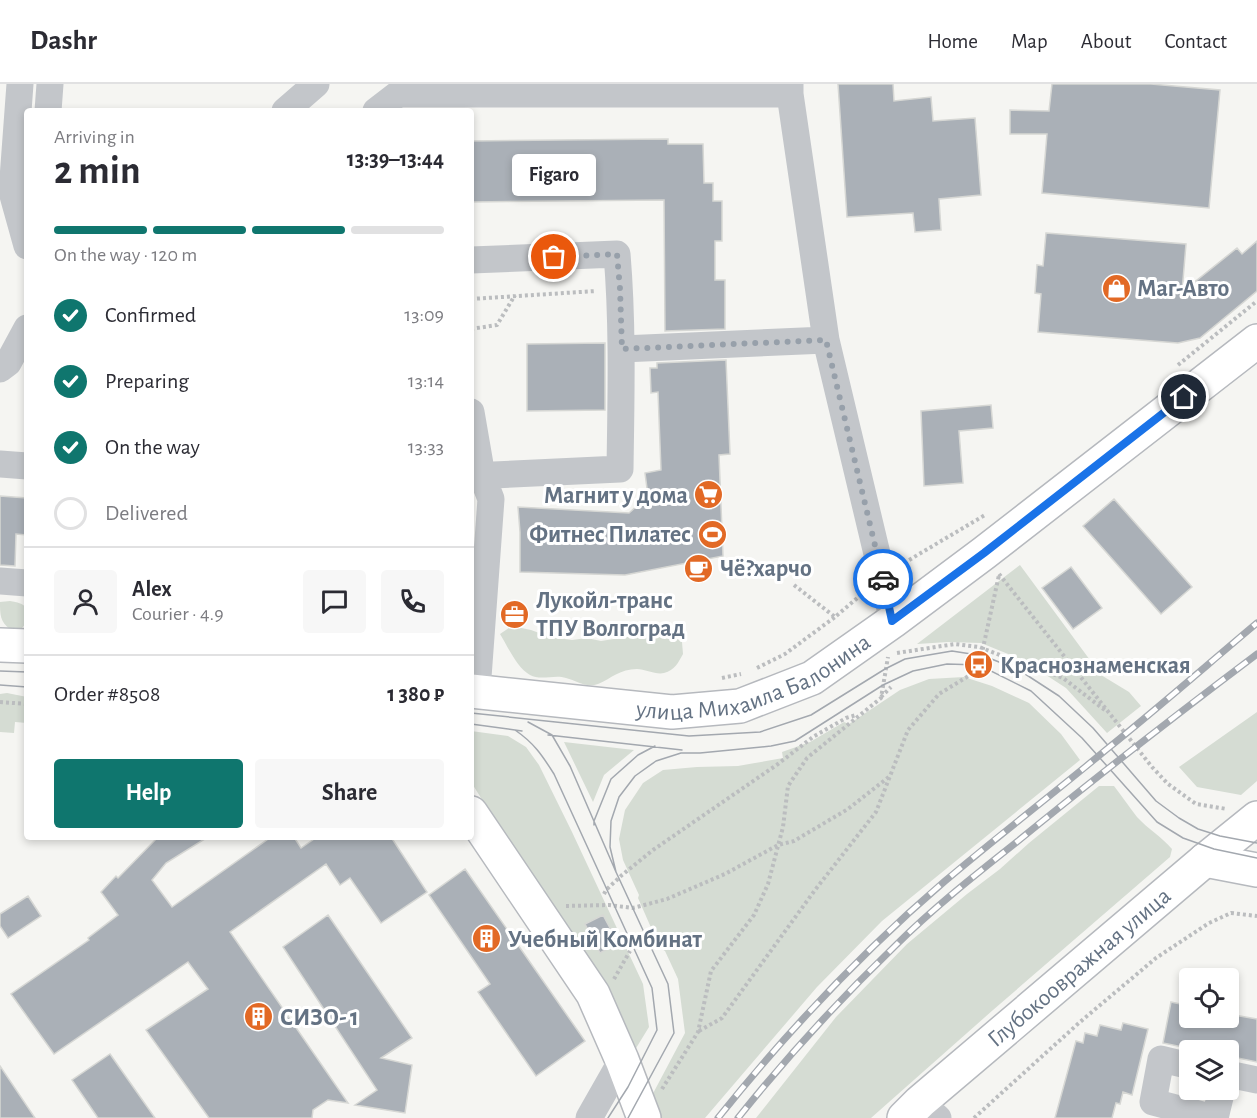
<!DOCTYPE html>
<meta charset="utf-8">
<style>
body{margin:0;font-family:"Alegreya Sans",sans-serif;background:#f7f7f7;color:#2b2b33;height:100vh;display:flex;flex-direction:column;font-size:22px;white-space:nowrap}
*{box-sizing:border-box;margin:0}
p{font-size:20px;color:#7c7c81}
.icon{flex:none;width:33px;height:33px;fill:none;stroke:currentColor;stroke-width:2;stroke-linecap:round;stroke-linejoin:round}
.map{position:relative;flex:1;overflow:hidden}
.details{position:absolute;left:24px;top:24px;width:450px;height:732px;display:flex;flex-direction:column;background:#fff;border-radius:6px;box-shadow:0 3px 9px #0003}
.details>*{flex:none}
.fabs{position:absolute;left:1179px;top:884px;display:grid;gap:12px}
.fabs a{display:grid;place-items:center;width:60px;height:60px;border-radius:6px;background:#fff;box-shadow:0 3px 9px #0003;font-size:30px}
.pin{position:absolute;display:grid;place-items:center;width:51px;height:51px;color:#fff;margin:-26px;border:3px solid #fff;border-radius:50%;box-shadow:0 2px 6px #0007}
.courier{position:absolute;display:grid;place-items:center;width:60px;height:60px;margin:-30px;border:4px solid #1a73e8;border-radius:50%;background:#fff;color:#222;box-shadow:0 2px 8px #0007}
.bubble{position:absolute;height:42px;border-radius:6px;background:#fff;box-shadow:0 3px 9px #0003;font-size:20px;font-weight:600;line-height:42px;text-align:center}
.overview em{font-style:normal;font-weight:600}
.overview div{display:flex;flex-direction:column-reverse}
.overview{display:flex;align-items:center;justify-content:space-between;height:102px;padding:0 30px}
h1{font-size:39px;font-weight:600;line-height:45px}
.bar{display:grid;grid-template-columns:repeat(4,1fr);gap:9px 6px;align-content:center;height:72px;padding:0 30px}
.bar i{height:8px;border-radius:4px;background:#e1e1e2}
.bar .selected{background:#0f766e}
.bar p{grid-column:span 4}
.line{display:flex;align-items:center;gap:15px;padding:0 30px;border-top:2px solid #e1e1e2}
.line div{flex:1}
.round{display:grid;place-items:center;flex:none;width:63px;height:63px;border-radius:6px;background:#f7f7f7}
ol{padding:0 30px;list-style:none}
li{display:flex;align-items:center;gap:18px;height:66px}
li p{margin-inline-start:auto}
li .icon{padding:6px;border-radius:50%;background:#0f766e;color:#fff;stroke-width:4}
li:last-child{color:#7c7c81}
li i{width:33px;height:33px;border:3px solid #e1e1e2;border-radius:50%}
.action{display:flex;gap:12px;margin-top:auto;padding:12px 30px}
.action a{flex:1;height:69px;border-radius:6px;background:#0f766e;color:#fff;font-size:24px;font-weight:600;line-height:69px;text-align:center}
.action a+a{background:#f7f7f7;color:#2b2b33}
header{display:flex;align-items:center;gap:36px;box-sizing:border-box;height:84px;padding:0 30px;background:#fff;border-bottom:2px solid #e1e1e2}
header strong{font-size:28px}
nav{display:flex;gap:33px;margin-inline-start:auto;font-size:21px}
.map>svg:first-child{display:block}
</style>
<header>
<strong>Dashr</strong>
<nav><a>Home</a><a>Map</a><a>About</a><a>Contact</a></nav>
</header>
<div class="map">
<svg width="1257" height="1034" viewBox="0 0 1257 1034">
<rect width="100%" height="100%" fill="#f5f5f2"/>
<path fill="#d5dcd3" d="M1020,481L1101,591L1129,608L1141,622L1107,649L1066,604L1023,576L981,559L948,558L917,560Z
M10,517C26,520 27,521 27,538L22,544L10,545C0,538 0,530 0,518Z
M512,542L531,546L550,553L572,556L587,554L601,557L664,547L682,558L683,570C678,579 675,586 664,589C656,591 645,585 637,585C620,585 612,594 598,600C586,604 577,597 566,594C555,590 541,597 530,591C517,584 508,563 500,550Z
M964,593L992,602L1029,619L1061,650L1080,676L882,837L817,903L705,1034H657L649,1017L685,949L678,895L665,867L660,864L638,814L639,811L623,776L619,755L625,726L643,699L663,686L697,683L738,682L783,674L782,668L810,658L844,638L849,640L900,606L929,595Z
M7,609L27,613V639L15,638L14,649L0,648V610Z
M1257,628V697L1241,711L1197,703L1179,683Z
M471,647L508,652L526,663L539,681L572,748L643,900L649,943L630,974L599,902L471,698Z
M564,658L634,666L604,691L593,718Z
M1099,702H1114C1122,712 1129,723 1137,733C1148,745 1162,753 1172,765L1170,773L993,926L871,1034H756L836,933L907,860L967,810L1000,785L1029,759Z"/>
<path fill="#aab0b7" stroke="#d6d7d4" stroke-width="1.5" d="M838,0H893L894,17L931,13L933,37L975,34L981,111L939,115L941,146L915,148L913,129L847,133Z
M1052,0H1151L1220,6L1209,124L1042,109L1047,50H1010V26L1049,27Z
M668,55V60H703L704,99H713V117H722V157H715V196H725V245L665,247L664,116L471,118V57Z
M1046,149L1186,160L1182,208L1237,164L1242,170L1257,157V207L1200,254L1178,259L1038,248L1041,210L1035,209L1037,181L1043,182Z
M605,259V326L527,327V260Z
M726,276L730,370L719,371L723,472L625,491L520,488V448L518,423L629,429L648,412L645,389L661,386L658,308L651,309L650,284H657V279Z
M991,321L993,344L959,347L963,399L924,402L921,327Z
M0,412L27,414V451L16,450L15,482L0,481Z
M1114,415L1192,503L1161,530L1083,442Z
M1071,483L1102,524L1073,545L1042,504Z
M158,753H208L166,779L152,796L172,823L271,753H294L301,764L317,753H391L427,808L381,839L350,794L340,801L326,780L230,848L348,1019L328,1016L313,1026L312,1034H209L146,946L208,905L188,878L54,970L11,910L89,856L88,854L118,831L101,808L116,792L118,794Z
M465,785L585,957L536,992L478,908L490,900L429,811Z
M28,812L41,832L8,854L0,842V830Z
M328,831L412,954L381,974L412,981L405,1029L355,1021L377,1006L283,863Z
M603,831L618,859L600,869L585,840Z
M1171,918L1190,922V933H1228V930L1257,935V978L1228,972V966H1197L1163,959Z
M1123,939L1148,945L1132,1011L1123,1008L1120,1020L1116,1019L1112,1034H1055L1076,957L1083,959L1085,949L1097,952L1100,941L1121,946Z
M110,970L155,1034H98L72,996Z
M0,982L35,1034H0Z"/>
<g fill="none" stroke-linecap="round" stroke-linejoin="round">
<defs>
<g id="major">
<path d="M0,561L27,562"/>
<path id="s1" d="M471,607L672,628L740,622L812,594L893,537L984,469L1257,257"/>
<path d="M471,729L593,910L622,976L644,1034"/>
<path d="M1205,776L1257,786"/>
<path id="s2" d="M904,1034L920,1018L1205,776L1257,734"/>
</g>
</defs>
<use href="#major" stroke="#b6b9be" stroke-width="36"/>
<path stroke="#bbbdbf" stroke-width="4" stroke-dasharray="3 3" stroke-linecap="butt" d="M471,215L596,207
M471,245L497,241L515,211
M1178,281L1257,217
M904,479L985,431
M999,490L1152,683L1168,700L1196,720L1227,725
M794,501L835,533L862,510
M897,569L955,560L979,563L1005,573L1022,578L1063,594L1106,627
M757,584L785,570L835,533
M722,594L741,590
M881,613L891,603
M0,618L27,620
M604,810L606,806L622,791L653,766L778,680L813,653L846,634L856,631
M566,822L609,821L633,824L667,815L725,790L778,761L794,757L848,725L890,692
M614,895L630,867
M699,947L722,934L815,806L876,728L908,646L939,610L975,588L984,572L983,564L999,491
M662,1005L698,948L711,887L754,831L768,800L783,743L788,702L807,674L881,614L888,573
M974,1034L1080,938L1156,874L1209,839L1231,829L1257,832"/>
<path stroke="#c3c6ca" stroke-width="27" d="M20,0L12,108L27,162
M790,0V10L826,256L893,537
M48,27L50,0
M285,27L316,0
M376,27L398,10H790
M471,176L617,170C623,242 621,313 620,385L471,392
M622,265L826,256
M0,285L8,279L27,244
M471,328L482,392L491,415L477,607
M0,380L27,382
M0,497L27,499
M1190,982L1161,975L1153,1018L1214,1034
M1228,990L1257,996
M920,1018L938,1034
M589,1034L622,976
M1215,1034L1222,1005"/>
<use href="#major" stroke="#fff" stroke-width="33"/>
<path stroke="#a3a8af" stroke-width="1.5" d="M0,587L27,588
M0,601L27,603
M471,629L689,652L760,648L811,631L885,585L905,575L952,567L984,572L1019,586L1059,612L1093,644L1156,717L1179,734L1198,745L1220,752L1257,759
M528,638L552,651L570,682L616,788L668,900L674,949L628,1034
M471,640L522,647
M515,646C534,659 542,671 554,690L652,904L657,946L628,1003L608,1034
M548,651L682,666
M594,741V737L611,695L638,671L655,662
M616,788L610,763L611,737L619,713L635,692L656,677L681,669H700L771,662L795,657L883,601L913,587L947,580L979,581L1031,607L1082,654L1157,738L1183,754L1214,765L1257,774"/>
<defs>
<path id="rail" d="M718,1034C786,949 862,868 945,797C998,752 1053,710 1107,665C1158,624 1207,581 1257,539
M738,1034C786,974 839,916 894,863C932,825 975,791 1018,757C1096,693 1176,631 1257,570"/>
</defs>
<use href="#rail" stroke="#a3a8af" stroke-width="7"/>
<use href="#rail" stroke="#fff" stroke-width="4.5" stroke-dasharray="14" stroke-linecap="butt"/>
</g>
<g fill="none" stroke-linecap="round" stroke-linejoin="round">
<path stroke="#97a0aa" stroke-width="6" stroke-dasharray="0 10.8" d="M554,173L617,170L620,205L622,265L826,256L883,495"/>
<path stroke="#1a73e8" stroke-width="8" d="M883,495L892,537L984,469L1184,313"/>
</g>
<defs>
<symbol id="shop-disc" viewBox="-11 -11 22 22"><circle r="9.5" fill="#e26925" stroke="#fff"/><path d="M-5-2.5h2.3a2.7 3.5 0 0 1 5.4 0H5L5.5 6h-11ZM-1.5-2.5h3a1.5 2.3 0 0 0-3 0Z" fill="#fff"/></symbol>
<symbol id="supermarket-disc" viewBox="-11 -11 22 22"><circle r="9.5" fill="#e26925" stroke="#fff"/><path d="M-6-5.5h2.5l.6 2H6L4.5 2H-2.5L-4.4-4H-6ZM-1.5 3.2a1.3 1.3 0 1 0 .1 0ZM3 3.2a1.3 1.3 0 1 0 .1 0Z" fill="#fff"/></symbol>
<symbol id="stadium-disc" viewBox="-11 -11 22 22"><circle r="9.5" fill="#e26925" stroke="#fff"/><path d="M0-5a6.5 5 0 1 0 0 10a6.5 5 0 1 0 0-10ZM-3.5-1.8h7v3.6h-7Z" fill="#fff"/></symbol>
<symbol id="cafe-disc" viewBox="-11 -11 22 22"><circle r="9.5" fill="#e26925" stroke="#fff"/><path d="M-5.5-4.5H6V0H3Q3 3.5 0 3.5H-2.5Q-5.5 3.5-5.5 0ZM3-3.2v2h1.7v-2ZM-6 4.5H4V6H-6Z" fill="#fff"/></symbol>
<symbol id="office-disc" viewBox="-11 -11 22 22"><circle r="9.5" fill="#e26925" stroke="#fff"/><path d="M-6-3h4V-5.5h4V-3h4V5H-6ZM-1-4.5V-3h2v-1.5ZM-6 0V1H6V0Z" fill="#fff"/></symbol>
<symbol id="bus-disc" viewBox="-11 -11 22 22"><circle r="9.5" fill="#e26925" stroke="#fff"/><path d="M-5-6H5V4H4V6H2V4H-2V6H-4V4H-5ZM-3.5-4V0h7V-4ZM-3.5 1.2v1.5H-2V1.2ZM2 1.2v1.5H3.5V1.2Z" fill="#fff"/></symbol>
<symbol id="building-disc" viewBox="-11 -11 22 22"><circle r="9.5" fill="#e26925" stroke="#fff"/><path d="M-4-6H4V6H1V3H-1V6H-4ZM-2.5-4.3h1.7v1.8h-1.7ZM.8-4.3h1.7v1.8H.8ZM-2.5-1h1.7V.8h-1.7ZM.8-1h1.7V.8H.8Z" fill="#fff"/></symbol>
</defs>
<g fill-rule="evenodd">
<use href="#shop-disc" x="1100" y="188" width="33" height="33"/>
<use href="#supermarket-disc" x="692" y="394" width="33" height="33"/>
<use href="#stadium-disc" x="696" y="434" width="33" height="33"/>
<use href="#cafe-disc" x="682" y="468" width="33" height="33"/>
<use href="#office-disc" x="498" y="514" width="33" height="33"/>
<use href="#bus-disc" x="962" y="564" width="33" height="33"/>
<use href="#building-disc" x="470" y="838" width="33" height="33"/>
<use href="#building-disc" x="242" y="916" width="33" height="33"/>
</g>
<g text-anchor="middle" stroke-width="6" stroke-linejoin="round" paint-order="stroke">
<g font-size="24" font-weight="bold" fill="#647283" stroke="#fff" text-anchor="start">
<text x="1137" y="212">Маг-Авто</text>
<text x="688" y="419" text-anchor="end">Магнит у дома</text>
<text x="691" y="458" text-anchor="end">Фитнес Пилатес</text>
<text x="720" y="492">Чё?харчо</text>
<text x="536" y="524">Лукойл-транс<tspan x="536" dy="28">ТПУ Волгоград</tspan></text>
<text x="1000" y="589">Краснознаменская</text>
<text x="508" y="863">Учебный Комбинат</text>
<text x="280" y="941">СИЗО- 1</text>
</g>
<g font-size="24" fill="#647283" stroke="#fff">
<text dy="8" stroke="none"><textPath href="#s1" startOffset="291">улица Михаила Балонина</textPath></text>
<text dy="8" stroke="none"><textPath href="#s2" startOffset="231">Глубокоовражная улица</textPath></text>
</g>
</g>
</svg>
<div class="fabs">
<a><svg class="icon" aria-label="locate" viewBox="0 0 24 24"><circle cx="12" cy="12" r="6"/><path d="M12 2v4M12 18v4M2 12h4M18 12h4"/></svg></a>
<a><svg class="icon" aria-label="layers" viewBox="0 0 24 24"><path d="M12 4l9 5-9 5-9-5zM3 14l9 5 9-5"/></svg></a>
</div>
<div class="pin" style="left:554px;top:173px;background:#ea580c"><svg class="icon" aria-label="bag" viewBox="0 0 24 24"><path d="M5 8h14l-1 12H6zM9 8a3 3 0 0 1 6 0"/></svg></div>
<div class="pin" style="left:1184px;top:313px;background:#1f2937"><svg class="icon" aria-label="home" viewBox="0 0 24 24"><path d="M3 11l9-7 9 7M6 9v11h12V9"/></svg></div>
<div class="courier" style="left:883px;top:495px"><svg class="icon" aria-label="car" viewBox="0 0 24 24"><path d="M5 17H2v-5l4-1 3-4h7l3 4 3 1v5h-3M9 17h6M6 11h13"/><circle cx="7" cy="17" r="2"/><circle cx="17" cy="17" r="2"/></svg></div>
<div class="bubble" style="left:512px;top:70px;width:84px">Figaro</div>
<section class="details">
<div class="overview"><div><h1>2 min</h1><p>Arriving in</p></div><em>13:39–13:44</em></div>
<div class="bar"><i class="selected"></i><i class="selected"></i><i class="selected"></i><i></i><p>On the way · 120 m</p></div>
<ol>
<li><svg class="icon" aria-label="check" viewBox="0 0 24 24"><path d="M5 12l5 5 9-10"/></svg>Confirmed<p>13:09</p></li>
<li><svg class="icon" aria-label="check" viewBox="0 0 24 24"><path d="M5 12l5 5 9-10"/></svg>Preparing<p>13:14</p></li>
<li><svg class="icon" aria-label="check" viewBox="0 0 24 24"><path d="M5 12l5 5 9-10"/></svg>On the way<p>13:33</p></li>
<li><i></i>Delivered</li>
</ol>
<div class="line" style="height:108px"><a class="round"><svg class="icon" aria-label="person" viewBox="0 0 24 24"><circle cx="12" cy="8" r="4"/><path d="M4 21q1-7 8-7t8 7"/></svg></a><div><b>Alex</b><p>Courier · 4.9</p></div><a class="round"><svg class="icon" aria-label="chat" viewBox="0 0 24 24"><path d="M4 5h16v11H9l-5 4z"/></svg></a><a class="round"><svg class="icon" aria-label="phone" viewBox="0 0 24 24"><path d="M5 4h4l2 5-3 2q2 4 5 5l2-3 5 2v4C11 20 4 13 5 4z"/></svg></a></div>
<div class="line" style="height:78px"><div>Order #8508</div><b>1 380 ₽</b></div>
<div class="action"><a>Help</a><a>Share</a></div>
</section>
</div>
